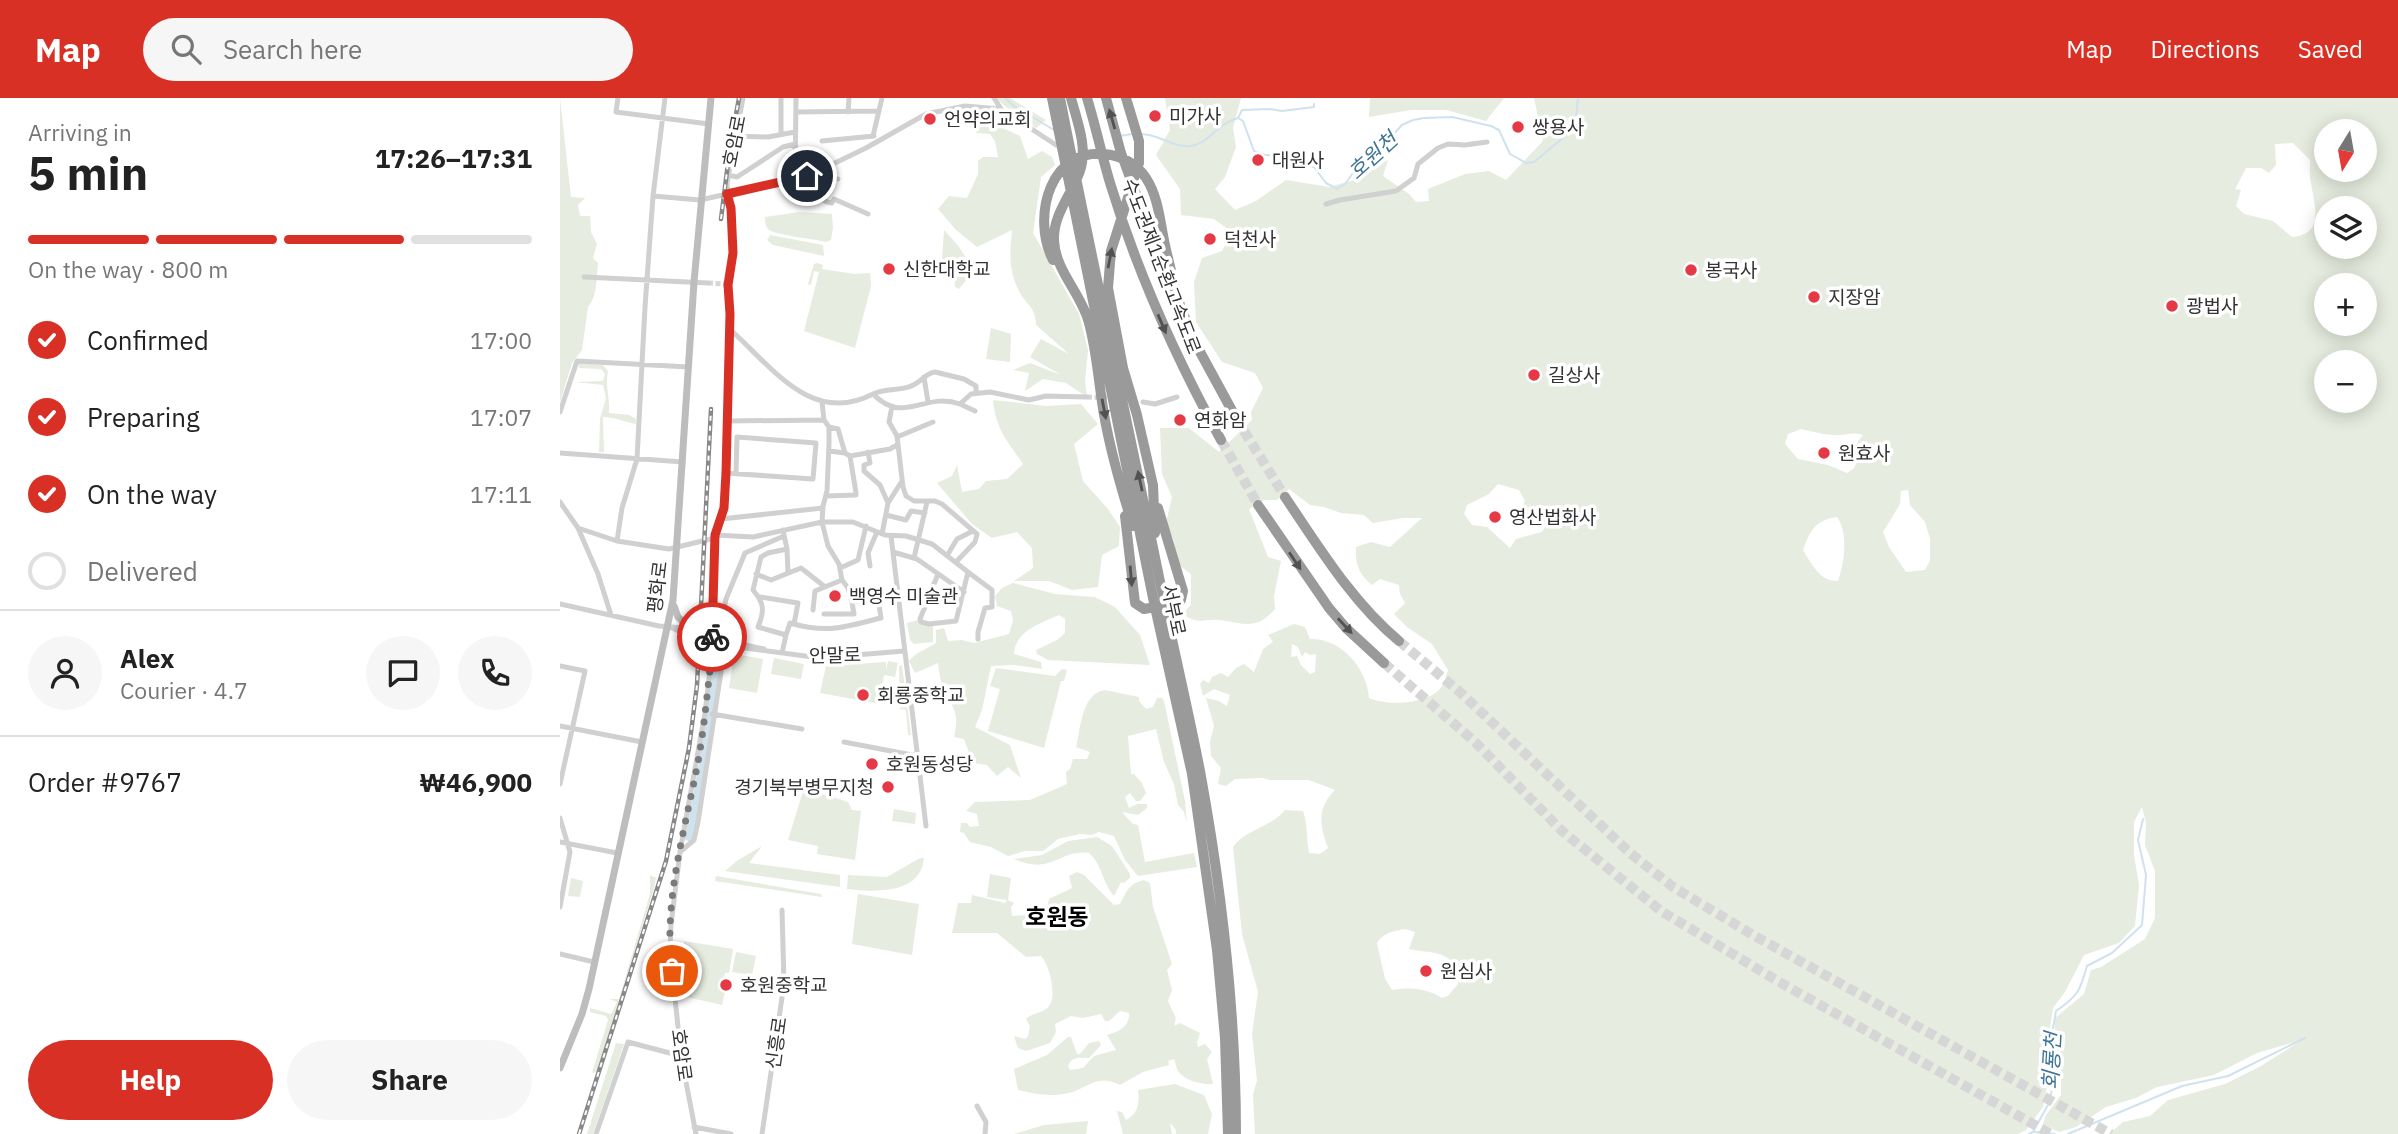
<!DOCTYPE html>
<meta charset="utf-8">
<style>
body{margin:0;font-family:"IBM Plex Sans","Noto Sans KR",sans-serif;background:#f6f6f6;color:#222;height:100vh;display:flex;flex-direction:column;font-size:26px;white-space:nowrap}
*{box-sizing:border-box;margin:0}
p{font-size:23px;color:#767676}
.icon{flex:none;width:38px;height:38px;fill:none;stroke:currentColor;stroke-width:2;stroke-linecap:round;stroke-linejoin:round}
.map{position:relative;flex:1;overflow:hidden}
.sheet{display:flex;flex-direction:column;background:#fff;width:560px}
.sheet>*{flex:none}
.needle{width:46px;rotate:191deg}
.controls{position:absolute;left:1754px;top:21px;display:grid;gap:14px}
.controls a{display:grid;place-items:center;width:63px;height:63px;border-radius:50%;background:#fff;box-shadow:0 4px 18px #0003;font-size:35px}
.pin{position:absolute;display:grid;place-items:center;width:60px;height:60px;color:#fff;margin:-30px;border:4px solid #fff;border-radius:50%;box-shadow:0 2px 7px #0007}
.courier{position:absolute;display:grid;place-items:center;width:70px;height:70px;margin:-35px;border:5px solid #d93025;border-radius:50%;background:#fff;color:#222;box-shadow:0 2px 9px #0007}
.overview em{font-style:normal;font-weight:700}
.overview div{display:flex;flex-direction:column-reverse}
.overview{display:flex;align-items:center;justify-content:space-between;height:119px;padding:0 28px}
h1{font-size:46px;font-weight:700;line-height:52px}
.bar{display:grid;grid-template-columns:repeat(4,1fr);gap:10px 7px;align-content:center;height:84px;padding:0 28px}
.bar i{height:9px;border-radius:5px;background:#e0e0e0}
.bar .selected{background:#d93025}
.bar p{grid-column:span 4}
.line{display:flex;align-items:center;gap:18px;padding:0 28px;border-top:2px solid #e0e0e0}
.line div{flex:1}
.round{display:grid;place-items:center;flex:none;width:74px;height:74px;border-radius:37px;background:#f6f6f6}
ol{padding:0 28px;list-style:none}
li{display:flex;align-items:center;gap:21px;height:77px}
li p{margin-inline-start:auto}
li .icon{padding:7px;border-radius:50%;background:#d93025;color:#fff;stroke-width:4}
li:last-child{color:#767676}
li i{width:38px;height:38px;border:4px solid #e0e0e0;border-radius:50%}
.action{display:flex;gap:14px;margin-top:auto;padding:14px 28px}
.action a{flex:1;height:80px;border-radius:42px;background:#d93025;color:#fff;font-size:28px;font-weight:700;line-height:80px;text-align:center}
.action a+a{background:#f6f6f6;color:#222}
header{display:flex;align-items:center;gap:42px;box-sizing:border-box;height:98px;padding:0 35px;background:#d93025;color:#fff}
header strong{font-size:33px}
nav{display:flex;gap:38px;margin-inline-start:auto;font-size:24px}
.search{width:490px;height:63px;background:#f6f6f6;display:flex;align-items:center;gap:18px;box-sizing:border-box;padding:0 24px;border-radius:38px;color:#767676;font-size:26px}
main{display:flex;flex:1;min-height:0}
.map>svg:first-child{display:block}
</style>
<header>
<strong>Map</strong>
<div class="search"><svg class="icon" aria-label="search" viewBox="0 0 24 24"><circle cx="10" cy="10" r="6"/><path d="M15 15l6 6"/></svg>Search here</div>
<nav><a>Map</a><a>Directions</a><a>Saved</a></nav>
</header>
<main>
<section class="sheet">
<div class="overview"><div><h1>5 min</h1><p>Arriving in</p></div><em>17:26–17:31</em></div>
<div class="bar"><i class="selected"></i><i class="selected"></i><i class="selected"></i><i></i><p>On the way · 800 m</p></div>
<ol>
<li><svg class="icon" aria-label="check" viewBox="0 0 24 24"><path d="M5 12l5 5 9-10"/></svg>Confirmed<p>17:00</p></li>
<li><svg class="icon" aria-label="check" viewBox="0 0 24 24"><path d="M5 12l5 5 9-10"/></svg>Preparing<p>17:07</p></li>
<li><svg class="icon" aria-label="check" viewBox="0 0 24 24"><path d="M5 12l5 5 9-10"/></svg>On the way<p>17:11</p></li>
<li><i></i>Delivered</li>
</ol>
<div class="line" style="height:126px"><a class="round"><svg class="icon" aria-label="person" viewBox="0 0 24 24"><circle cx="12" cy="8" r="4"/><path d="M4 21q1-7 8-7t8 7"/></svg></a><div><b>Alex</b><p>Courier · 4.7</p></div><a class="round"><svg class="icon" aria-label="chat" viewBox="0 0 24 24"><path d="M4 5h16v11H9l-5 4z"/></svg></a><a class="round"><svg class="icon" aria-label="phone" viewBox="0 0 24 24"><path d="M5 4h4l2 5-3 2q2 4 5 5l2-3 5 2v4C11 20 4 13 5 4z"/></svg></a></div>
<div class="line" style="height:91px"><div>Order #9767</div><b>₩46,900</b></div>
<div class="action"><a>Help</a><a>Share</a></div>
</section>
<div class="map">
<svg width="1838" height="1036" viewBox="0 0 1838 1036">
<rect width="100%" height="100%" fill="#fff"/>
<path fill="#e6ecdf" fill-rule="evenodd" d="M0,0L11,99L25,100L18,107L20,118H30L31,134L37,146L33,160L38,165C36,179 38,198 28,209L22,252L12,265L0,304Z
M436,0H450L486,22L476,30L453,15Z
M605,0H681L673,30L676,49L665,79L655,91L675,112L696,103L726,82L769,89L794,82L808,72L828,62L823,78L849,96L856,104L869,103L868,91L905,76L929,73L946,82L983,43L974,0H1838V1036H1549L1563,1024L1590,1018L1608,1002L1665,986L1701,968L1742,942L1697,955L1654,977L1597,989L1576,1000L1546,1009L1516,1029L1499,1034L1483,1026L1486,1017L1501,997V964L1495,951V920L1524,896L1531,872L1541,869L1585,841L1595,820V773L1585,747L1586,725L1582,709L1574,724V757L1579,787L1575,828L1559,845L1524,857L1505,894L1493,910L1485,960L1488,983L1483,1009L1466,1032L1458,1036H695L693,997L697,982L692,936L698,894L682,836L673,749C686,731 710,730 725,712L743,713C748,727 746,740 749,755L760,756L768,750C760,728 756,711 775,692L749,682H710L702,680L675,681L666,688L658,686L661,670L651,658L650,644L654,628L646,600L659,603L667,608L670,597L654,591L643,598L640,586L643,582L649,585L652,579L661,575L668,579L676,570L684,566L694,574L703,551L713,544L708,537L734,526L745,529L750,541C781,540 807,570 809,600C827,608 870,607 882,588C885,584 886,577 888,572L872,546L847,529L834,516L845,505L840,496L839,487L820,481L812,487C799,476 795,467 796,449L811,444L830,449L862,420H843L813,425L804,417L781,415L764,409L750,407L729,391L717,402H704L689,411L708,459L721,463L714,498L715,511C696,533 684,525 659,522C641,520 641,528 622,516L631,507V476L616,465L614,443L606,425L612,399L602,376L600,330H629L659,354L692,322L691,314L703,290L695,275L662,264L636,224L634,184L642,160L662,153L672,134L654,121L621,117L620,91L596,57L610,32ZM1766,33H1804V72H1766ZM1733,45L1750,62C1750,70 1749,78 1751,85C1754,107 1766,136 1732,139L1713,123L1684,116L1676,108L1681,92L1675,91L1686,70H1701L1709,75L1716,67L1715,46ZM1766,110H1804V149H1766ZM1766,187H1804V226H1766ZM1766,264H1804V303H1766ZM1241,331C1254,334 1268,338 1281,337C1290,336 1294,334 1303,337L1293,350L1298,361L1294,370L1287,375L1268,367L1238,361L1225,346L1228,336ZM938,386L959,392L965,403L961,412L966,424L973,429L989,423L982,434L956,441L950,450L927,429L912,427L904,416L907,407L929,396ZM1348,392L1350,407L1365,424L1370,441V463L1365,472L1346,474L1329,449L1323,434L1340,406L1341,393ZM1277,419C1289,436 1284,465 1278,483C1260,484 1251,465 1243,452C1250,433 1255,422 1277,419ZM732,546L738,549L742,559L745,554L750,557L756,556L755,574L750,576L741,567L737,558L731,559ZM845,831L855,834L849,851C872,856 884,851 900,872L898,886L888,898L882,900C866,890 850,889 832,892L825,881L817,845C823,835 833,833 845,831Z
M810,0H944L926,23L886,12H851L809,19Z
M395,16L429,24L460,38L468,61L482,53L492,59L495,67L481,79L473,135L519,216L528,252L525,283L527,299L506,285L483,281L465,293L469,275L453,272L470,265L501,277L470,259L481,241L509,256L476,227C476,209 466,207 459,193C448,172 450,154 452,132L417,149L396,132L378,111L389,98L407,100L418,76V63L423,59H438L435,43L430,36L417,35L408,27L390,23Z
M239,114L272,116L273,130L271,142L266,144C255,141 213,137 208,131C205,127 205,124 205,119Z
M384,132C396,145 413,161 408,180L399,191L395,189L394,174L382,162Z
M210,137L263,147L264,158L213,147L207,142Z
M257,165L263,167L262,171L295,176L310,175L311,188L295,250L244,233L259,174L254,173L251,187L248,186L254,166Z
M431,230L451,236L450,264L426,261Z
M18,265L43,267L48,273C45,288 50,300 49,315L69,317L76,321V326C64,324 56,319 43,319L44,354H39L40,321L46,300L43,287L15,284L43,283L45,276L41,271L19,270Z
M433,302L486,308L521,306L538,326L514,346L523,383L548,411L560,429L559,448L542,457L538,489L512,492L489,483H454L473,470L472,450L457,434L432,440L412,426L377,385L392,378L397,367L402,394L419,391L426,383L447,381L463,366C447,342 436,332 433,302Z
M453,485L495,496L535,499L555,509L580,537L590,567L488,562L477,556L476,552L497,542L505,535V521L499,517C481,525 455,533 454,556L481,564L482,571L454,567L431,568L422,612L415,629L450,647L461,680L448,669L437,678L427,667L413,665L404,641L394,639C399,616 395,613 385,594C381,586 379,575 378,565L355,575L349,563C357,553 366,552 376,545V532L384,530L388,543L402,542L414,545L449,536L453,523L451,513L437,508L435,498L442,490Z
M358,522L363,527L373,528V544L354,546L350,542L347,525Z
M174,556L203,561L197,595L169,590Z
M214,560L244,566L241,581L211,576Z
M328,563L338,565L335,579L324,577L320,606L260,595L266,568L326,564V572Z
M342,567L351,637H348L346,612L340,611L339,568Z
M436,570L495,578L502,571L507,572L504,583H501L484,650L428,633L440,591L430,588Z
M545,592L579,599V603L586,611L593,609L597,600H602L604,603L625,703L627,726L624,714L618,707L614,686L604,664L596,631L568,638L571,676H574L582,685L586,695L580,703H576L570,695L565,699L569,710L577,706H587V710L578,717L562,714L573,726L578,727L585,764L634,755L637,769L578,778L565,762L554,738L539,734L531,737L520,736L498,741L483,753H465L448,758L431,749L410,744L404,735L400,734L401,725H407L410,729L419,728L417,716L406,713L415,704L470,702L507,686L506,674L510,671L513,661H527L530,654L516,649C521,630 521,596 545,592Z
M244,690L288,704L292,712L301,713L295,762L257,756L258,748L228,742Z
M334,711L356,715L355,726L332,723Z
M537,739L552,748L570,776V780L564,785L561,784L554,798C543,786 542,766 529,755C499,751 492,778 454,761L482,757L508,743Z
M202,748L189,765L280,777V789L165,773L178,762Z
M360,760H364C361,797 313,794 287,791L288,777L327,779Z
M517,774L524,777L554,807L560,806C567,793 568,786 584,782L590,785L593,809L612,866L607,872L612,892L608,903L616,920L614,928L620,925L640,935L637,945L638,949L645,946L652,954L647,961L653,986C643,987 624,983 618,973C616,970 616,965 614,961L608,963L609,967L583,974L560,987C535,974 527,993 503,996C487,999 473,995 458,992L454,971L487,957L508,939H511L517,956H520L529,945L539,943L541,947L529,960C520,960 512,958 508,968L510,972L523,970L534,958L556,952L547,937C558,934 570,929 569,915L560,913L549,923H545L541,916L523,920L511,918L495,926L496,934L490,945L466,953L458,950L454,938L465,941L468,938L470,928L466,921C472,915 479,916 486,911C499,903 490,868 481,858L466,859L437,835H392L398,805H411L412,797L445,805L447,802L427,799L430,776L451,780L448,802L454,805L451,809L452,818L483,816L487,811L489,801L512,790L509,778Z
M90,777L96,780L94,791L37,974L32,975L48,922L46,918L30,914V910L51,916L57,904L50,901H59L90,796Z
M156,778L261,796L262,799L155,783Z
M11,780L23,783L20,799L8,798Z
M298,796L359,806L352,857L292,846Z
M124,843L173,851L169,875H165L163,883L167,885L162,907L122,898Z
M176,854L196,858L192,877L172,874Z
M56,945L64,946L33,1036H27Z
M615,986L644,997L652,1016L648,1036H616V1032L610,1025L612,1036H563L557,1013L562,1014L566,1022C578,1016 580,1005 578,992Z
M528,1023L526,1036H454L484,1027Z"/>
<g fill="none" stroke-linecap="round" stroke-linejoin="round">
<path stroke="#cfe2ee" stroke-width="2" d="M445,0L454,8L494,32
M678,20L682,12L710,11L722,13L754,9V6
M581,36C599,36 613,50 630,48C648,47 657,25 678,20L683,23L694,53C704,59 711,56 721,59C733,62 741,67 754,69L766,85L777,91L785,86L798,68L821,50L842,27L853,22L864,20L892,19L931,28L939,32L950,56L966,65L974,64L1015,30L1018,0
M560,38L572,36
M1475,1034L1495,1036
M1469,1036L1473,1034L1489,1005L1495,978L1490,949L1496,913C1518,898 1520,893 1527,868L1552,855L1582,827L1586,777L1578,742L1583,721
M1508,1036L1622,988L1668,978L1745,940"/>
<path stroke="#cfe2ee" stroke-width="8" d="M129,739L142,671L156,570"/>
<path stroke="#d6d6d6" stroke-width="5" stroke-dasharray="5 2.5" stroke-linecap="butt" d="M148,185L166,186
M527,299L555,300"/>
<path stroke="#d6d6d6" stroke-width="10" stroke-dasharray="10 5" stroke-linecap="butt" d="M676,320L725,399
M661,342L698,407
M839,543L901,595L1070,755L1113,789L1193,837L1551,1036
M824,565L915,644L1002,733L1101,813L1221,885L1491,1036"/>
<path stroke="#d0d0d0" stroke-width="5" d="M58,0L56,14L149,26
M236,0L235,81L238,88L267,104L272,105L274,101L308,116
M434,0L441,11
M236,14L319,13
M288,14L289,0
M221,36V0
M175,38L208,39L235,34
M313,38L322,0
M262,43L314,38
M168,77L177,79L223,49L235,46
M251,78L278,81
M93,98L140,102L248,78L306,50L366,16L405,8L441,11L496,47
M766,106L780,102L836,93L854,80L858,66L878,50L888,46L905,47L927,44
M24,179L148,185
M170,234L174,235C214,272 253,327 313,296C344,328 364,293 400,306L411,296L430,294L469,302L486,298L527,299
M364,279L368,304
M313,296C326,290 340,293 351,288C361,285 365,275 375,274L404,281L416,288V295
M583,304L595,306L617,299
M400,306L415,313
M332,308L329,324L337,338L343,389L346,398L354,403H375L382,406L417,436L415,444L396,464
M0,314L17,263L129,269
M167,323L264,322
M269,329L278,331L285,355
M337,339L373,324
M308,354L310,365L304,367V373L320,387L328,405
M0,355L123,364
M290,358L330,351L337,347
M166,375L253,381L256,345L177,339L176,376
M266,398L296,397V395L290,358L285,355L269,353
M0,404L18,430L57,443L109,451L155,440
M326,417L346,422L351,413L365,415
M161,421L263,410
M18,430L38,476L51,517
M322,436L328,405L342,383
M155,437L193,439L262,424H293L325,437L346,438L372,446L408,474L396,523L369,526L361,524L360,521L378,476
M331,438L366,728
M57,443L62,410L77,361L85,209L93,98L105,0
M227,451L228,475
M333,454L357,461L404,494
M388,456L397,441L413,433
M354,460L367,404
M310,468L308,455L317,434
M280,470L298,462L306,428
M408,474L432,492V509L425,510L418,534V541
M196,476L211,482L241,470L264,488
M200,499L238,505L234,526
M0,506L99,528L123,530L145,538L204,551
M253,512L255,493L282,482
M264,516H294L292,504
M107,528L147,545L260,560L344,553
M226,537L230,525C268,536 284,529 321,520L318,500L292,504L288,490L282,482L279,466L268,448L262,424L263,408L267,393L269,346V329L264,322L262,304
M158,541L166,501L185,455L224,438
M222,555L226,537L198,529C205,512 204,505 193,492L201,459L208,455L227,451L223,432
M0,568L25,573L0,686
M152,616L242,631
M0,628L82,644
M284,644L357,658
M0,720L10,754L0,809
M0,744L57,755
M120,754L134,742L138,724L165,548
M0,856L34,864
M417,1008L426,1024L425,1036
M134,1029L171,1036
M36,1036L68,944L121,958
M136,1036L121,958L110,851L111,827L120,754L145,615L153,546L155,437L164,410L170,216L168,186L173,155L167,85L183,0
M202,1036L224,886L222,812"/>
<path stroke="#bdbdbd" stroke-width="7" d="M114,508L118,519L131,532
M0,970L22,916L29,891L113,502L134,184L151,0"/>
<path stroke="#9a9a9a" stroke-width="10" d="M492,0L593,500L632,676L657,852L665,940L668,1036
M500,0C534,173 572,345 607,518C618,570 630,621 640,673C662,793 676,914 676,1036
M511,0C517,23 528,49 520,73C512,96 493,116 494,142C495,173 522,196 529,225C536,251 538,277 542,304C548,346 560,387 573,428
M527,0C536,29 542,59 551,88C578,176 616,260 661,342
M546,0L561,55L611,191
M566,0L579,43V65L551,153L548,190L563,270L577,317L593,387L595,435
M493,162C471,119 490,45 551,57C565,60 578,68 586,80C599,100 600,125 605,147C610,170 616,192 622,215
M621,211L639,252L676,320
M725,399C759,449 792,504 839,543
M698,407L769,510L786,530L824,565
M565,418L575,505L584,511L613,506L621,502L623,493L598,410"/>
<defs>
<path id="rail" d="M161,121L170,49L179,0
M19,1036L106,763L129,650L137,587L151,311"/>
</defs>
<use href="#rail" stroke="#888" stroke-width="4.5"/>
<use href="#rail" stroke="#fff" stroke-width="2" stroke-dasharray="5" stroke-linecap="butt"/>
</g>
<defs><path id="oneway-solid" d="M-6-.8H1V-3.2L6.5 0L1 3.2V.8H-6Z" transform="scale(1.75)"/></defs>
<g fill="#525252">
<use href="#oneway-solid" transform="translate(552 21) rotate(-106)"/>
<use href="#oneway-solid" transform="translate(550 160) rotate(-79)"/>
<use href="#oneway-solid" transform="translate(602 226) rotate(67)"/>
<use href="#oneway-solid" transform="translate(544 311) rotate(79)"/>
<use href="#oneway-solid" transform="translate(580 383) rotate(-102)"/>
<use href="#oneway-solid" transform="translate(735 463) rotate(56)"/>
<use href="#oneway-solid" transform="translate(571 478) rotate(85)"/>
<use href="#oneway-solid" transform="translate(785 528) rotate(47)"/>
</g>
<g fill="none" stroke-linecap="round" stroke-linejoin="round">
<path stroke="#7a7a7a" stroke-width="7" stroke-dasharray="0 12.6" d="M112,873C103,803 125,732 138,664C145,625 148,585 153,546L152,539"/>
<path stroke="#d93025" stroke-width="9" d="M152,539L155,437L164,410L166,375L170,216L168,187L173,155L171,110L167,96L247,78"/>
</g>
<g fill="#e63946" stroke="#fff" stroke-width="2.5">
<circle cx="595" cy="18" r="7"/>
<circle cx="370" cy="21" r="7"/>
<circle cx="958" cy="29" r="7"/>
<circle cx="698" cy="62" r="7"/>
<circle cx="650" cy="141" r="7"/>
<circle cx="329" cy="171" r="7"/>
<circle cx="1131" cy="172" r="7"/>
<circle cx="1254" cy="199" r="7"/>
<circle cx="1612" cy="208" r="7"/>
<circle cx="974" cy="277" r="7"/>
<circle cx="620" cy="322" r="7"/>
<circle cx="1264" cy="355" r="7"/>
<circle cx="935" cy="419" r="7"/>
<circle cx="275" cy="498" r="7"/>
<circle cx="303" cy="597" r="7"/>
<circle cx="312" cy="666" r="7"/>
<circle cx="328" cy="689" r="7"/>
<circle cx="866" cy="873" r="7"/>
<circle cx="166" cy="887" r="7"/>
</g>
<g text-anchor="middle" stroke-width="7" stroke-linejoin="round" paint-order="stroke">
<g font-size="19" fill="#333" stroke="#fff" text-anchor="start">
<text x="609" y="25">미가사</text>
<text x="384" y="28">언약의교회</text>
<text x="972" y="36">쌍용사</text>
<text x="712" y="69">대원사</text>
<text x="664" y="148">덕천사</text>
<text x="343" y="178">신한대학교</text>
<text x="1145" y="179">봉국사</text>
<text x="1268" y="206">지장암</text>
<text x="1626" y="215">광법사</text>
<text x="988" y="284">길상사</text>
<text x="634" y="329">연화암</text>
<text x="1278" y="362">원효사</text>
<text x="949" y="426">영산법화사</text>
<text x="289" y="505">백영수 미술관</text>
<text x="317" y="604">회룡중학교</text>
<text x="326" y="673">호원동성당</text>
<text x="314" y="696" text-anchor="end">경기북부병무지청</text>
<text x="880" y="880">원심사</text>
<text x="180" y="894">호원중학교</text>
</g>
<g font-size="19" fill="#333" stroke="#fff">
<text transform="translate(174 43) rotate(-79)" y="7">호암로</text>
<text transform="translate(602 168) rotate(69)" y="7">수도권제1순환고속도로</text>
<text transform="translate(97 489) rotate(-83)" y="7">평화로</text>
<text transform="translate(614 512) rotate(78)" y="7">서부로</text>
<text transform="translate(275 557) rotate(-1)" y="7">안말로</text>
<text transform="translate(216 945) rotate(-82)" y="7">신흥로</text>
<text transform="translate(122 957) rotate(82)" y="7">호암로</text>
</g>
<g font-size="21" font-style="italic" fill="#3f7597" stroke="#fff">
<text transform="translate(813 58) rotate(-42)" y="7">호원천</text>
<text transform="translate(1492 963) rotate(-87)" y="7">회룡천</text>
</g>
<g font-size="23" font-weight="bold" fill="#000" stroke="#fff">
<text x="497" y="827">호원동</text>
</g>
</g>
</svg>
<div class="controls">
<a><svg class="needle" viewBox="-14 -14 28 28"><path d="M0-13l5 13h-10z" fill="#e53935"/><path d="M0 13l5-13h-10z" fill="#767676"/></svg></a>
<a><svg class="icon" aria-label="layers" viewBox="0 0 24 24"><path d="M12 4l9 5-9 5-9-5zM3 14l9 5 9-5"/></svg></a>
<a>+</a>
<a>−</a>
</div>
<div class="pin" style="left:112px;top:873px;background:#ea580c"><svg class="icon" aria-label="bag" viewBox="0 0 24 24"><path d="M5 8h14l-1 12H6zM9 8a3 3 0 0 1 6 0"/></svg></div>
<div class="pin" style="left:247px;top:78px;background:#1f2937"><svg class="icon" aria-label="home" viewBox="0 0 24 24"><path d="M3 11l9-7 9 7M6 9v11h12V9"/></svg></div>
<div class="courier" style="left:152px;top:539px"><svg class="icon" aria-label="bike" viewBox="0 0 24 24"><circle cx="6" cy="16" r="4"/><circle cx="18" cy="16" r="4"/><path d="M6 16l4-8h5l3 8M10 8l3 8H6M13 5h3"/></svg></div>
</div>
</main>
